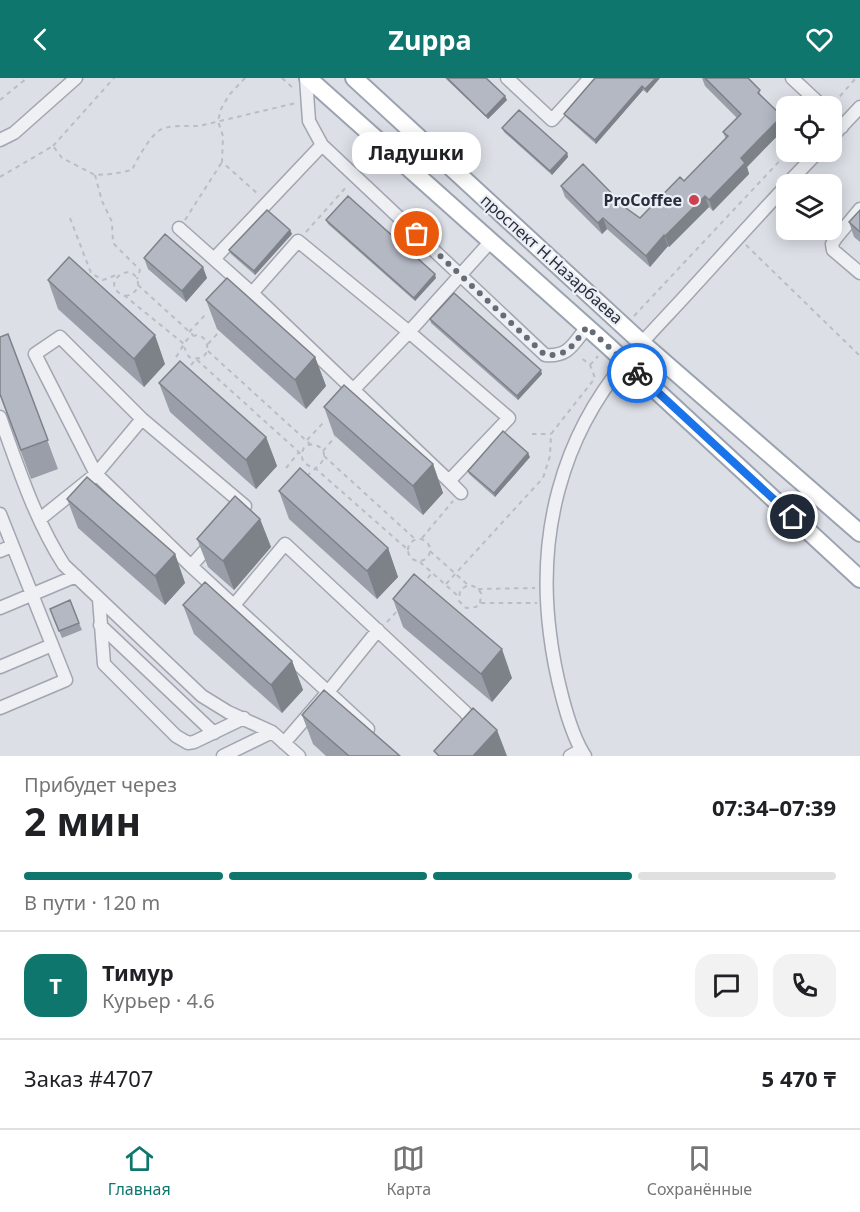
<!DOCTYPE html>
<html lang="ru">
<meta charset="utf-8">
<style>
body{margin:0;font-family:"Noto Sans",sans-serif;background:#f2f2f2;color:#202124;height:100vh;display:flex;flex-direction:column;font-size:22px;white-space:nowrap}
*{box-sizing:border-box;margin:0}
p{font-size:20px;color:#757577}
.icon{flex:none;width:33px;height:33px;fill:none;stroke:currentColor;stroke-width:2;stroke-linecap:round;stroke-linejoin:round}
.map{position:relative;height:678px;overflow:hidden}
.side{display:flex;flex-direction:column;background:#fff;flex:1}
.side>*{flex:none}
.tools{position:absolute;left:776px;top:18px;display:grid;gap:12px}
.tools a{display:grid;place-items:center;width:66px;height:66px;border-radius:12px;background:#fff;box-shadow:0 3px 15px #0003;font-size:30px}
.pin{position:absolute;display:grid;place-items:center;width:51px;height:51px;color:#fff;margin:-26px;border:3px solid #fff;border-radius:50%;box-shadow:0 2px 6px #0007}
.courier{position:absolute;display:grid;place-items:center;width:60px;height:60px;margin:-30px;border:4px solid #1a73e8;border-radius:50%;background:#fff;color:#222;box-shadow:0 2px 8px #0007}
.bubble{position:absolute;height:42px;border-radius:18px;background:#fff;box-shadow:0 3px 15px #0003;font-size:20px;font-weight:700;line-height:42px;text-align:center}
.head em{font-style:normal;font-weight:700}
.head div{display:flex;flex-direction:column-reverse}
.head{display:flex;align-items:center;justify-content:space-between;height:102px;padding:0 24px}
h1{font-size:39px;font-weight:700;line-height:45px}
.bar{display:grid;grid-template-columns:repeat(4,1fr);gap:9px 6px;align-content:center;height:72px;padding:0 24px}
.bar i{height:8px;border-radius:4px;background:#e0e0e0}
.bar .current{background:#0f766e}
.bar p{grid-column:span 4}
.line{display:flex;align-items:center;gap:15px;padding:0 24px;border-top:2px solid #e0e0e0}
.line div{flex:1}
.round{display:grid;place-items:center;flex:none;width:63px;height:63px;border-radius:18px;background:#f2f2f2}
header{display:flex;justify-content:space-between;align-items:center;height:78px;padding:0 24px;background:#0f766e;color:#fff;font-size:27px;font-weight:700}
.tab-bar{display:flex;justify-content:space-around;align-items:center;height:84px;border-top:2px solid #e0e0e0;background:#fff;font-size:16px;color:#757577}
.tab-bar a{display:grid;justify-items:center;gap:3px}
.tab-bar .current{color:#0f766e}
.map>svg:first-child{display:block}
</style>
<header><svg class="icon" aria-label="back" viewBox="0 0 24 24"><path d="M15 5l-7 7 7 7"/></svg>Zuppa<svg class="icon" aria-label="heart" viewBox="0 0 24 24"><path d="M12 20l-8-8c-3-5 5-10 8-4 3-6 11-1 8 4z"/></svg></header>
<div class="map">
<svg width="860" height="678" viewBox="0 0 860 678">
<rect width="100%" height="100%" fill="#dcdfe6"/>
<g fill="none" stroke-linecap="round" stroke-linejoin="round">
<defs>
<path id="minor" d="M306,0L309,43L322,67L545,277C569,279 573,266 587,249
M507,0L552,42L590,0
M792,0L822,28
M831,38L842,49
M831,60L860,29
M0,62L14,55L76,0
M787,106L818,74
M179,150L252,215
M827,152L836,160L860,131
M836,160L832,166L833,172L860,195
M214,181L322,67
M60,259L142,341L245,428L191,488L96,396L35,276Z
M353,312L409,254L298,163L252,215L449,403L509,340L409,254L491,163
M0,339C18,389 35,442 64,487L202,618L228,634L272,654L299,678
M449,403L461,415
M0,436L66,602L0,630
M40,441L96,396L142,341
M0,473L12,468
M191,488L328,614L378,552
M99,521L104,586L176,658L188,665L194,664L244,640
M234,527L285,466L465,634L476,648
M0,530L76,498
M100,547L214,655
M0,589L52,567
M284,665L328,614L368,651
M223,678L272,654
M570,678L581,672
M585,678C567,651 554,589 550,556C537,457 561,360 626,283C645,260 667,238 687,216C720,180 753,143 786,108"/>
<path id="major" d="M308,0L607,267L860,501
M354,0L642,265L860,455"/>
</defs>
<use href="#minor" stroke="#a2a6b0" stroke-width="15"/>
<use href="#major" stroke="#9ba3b1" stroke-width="20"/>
<path stroke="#babdc4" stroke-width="2" stroke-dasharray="4.5 4.5" stroke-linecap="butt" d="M245,0L229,17L221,31L218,43L223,58L222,84L258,116
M282,0L294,11
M0,22L27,0
M834,25L856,0
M53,68L114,0
M95,97L102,123L112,144L113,165L140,192L137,201
M0,99L53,68L62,80L95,97L113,96L132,92C138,80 149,59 160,52C168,47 189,48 199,48L296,25
M70,140L91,195L103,202L119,196
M185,142L222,84
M306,154L348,107
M746,167L860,278
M138,207L193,257
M125,218C133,217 141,211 137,201C129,182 98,208 125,218L184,266
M634,238L788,74
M189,254L207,235
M208,266L218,255
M208,273L310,366
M176,279C181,273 184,262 191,259C210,249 216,288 189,279L184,269
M191,287L196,281L301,376
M590,287L598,278
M532,356H551
M307,362L323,345
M323,373L335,359
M324,378L415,461
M286,390L299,374
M307,398C311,394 317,390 321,385C334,368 301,357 302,378C302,386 309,388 315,390L407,471
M422,460L453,423
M408 472a11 11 0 1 1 22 0a11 11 0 1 1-22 0Z
M430,473L468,507
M420,484L458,518
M446,506L543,400L550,378L551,356L595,300L590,287L579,278
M422,507L432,495
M478,511L535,510
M480,525L481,515C475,506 467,505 460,513L459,523L466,530L476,529L480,525H537
M387,544L399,531"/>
<use href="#minor" stroke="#eef0f4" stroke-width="12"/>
<use href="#major" stroke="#fff" stroke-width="16"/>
</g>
<path fill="#9a9ea8" d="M445,0H486L507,22L488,41Z
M660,0L647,15L643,12L596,66L566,39L564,36Z
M702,0H748L786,49L747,89L749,96L713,133L709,129L669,169L668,168L650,189L607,151L602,156L565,119L561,108L626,130L640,140L684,103L726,61L723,54L737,40L705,8Z
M502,50L567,75L568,79L552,97L504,54Z
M860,132V164L854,159L849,144Z
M326,142L436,200L415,223L328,146Z
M290,152L292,156L255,197L231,176L229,172Z
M144,180L207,200L186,224L148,191Z
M48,202L165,286L144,309L58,231Z
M206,222L315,279L326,308L306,331L217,251Z
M430,241L542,296L518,322L431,245Z
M8,256L58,391L31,401L0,317Z
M159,305L266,359L277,388L256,411L170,334Z
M324,329L433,386L443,415L423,437L334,357Z
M530,379L495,419L469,396L468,393Z
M279,413L388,470L398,499L377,521L289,441Z
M67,421L175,476L185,505L165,527L78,450Z
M260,441L271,469L234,512L208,489L197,461Z
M393,521L512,600L492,624L403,549Z
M183,527L292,583L303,612L282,635L194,556Z
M50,531L79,545L82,552L62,560Z
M302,637L400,678H326L313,666Z"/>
<path fill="#7d8188" d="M656,0H660L647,15L645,11Z
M642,8L643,12L596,66L595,62Z
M505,18L507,22L488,41L486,38Z
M782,38L786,49L747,89L749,96L713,133L709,122L741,80Z
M567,75L568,79L552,97L550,93Z
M705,118L709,129L669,169L665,158Z
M603,140L607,151L602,156L598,145Z
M290,152L292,156L255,197L254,193Z
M664,157L668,168L650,189L646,178Z
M203,189L207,200L186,224L182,213Z
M435,196L436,200L415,223L414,220Z
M155,257L165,286L144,309L134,281Z
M315,279L326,308L306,331L295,302Z
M541,292L542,296L518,322L517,318Z
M266,359L277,388L256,411L246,382Z
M528,375L530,379L495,419L494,415Z
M433,386L443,415L423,437L413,408Z
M260,441L271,469L234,512L223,483Z
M388,470L398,499L377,521L367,493Z
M175,476L185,505L165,527L155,498Z
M502,571L512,600L492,624L481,596Z
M292,583L303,612L282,635L271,607Z
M497,652L507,678H473Z"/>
<path fill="#b3b8c3" stroke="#7d8188" stroke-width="1.5" d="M447,0H486L505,18L486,38Z
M595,0H656L645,11L642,8L595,62L564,36Z
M705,0H748L760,12L758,15L782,38L741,80L745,85L709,122L705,118L665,158L664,157L646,178L603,140L598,145L561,108L583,86L626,130L640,140L680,99L684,103L728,58L723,54L741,36Z
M519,32L567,75L550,93L502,50Z
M348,118L435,196L414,220L326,142Z
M267,132L290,152L254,193L229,172Z
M860,132V154L849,144Z
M165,156L203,189L182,213L144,180Z
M69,179L155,257L134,281L48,202Z
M227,200L315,279L295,302L206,222Z
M454,215L541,292L517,318L430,241Z
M8,256L48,362L21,372L0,316V259Z
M180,283L266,359L246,382L159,305Z
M344,307L433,386L413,408L324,329Z
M503,353L528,375L494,415L468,393Z
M300,390L388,470L367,493L279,413Z
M87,399L175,476L155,498L67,421Z
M235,418L260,441L223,483L197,461Z
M414,496L502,571L481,596L393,521Z
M205,504L292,583L271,607L183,527Z
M70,522L79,545L59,553L50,531Z
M324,612L400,678H349L302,637Z
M473,630L497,652L473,678H439L434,673Z"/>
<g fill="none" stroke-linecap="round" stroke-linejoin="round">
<path stroke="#666b78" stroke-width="6" stroke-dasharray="0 10.8" d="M417,156L545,277C569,279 573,266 587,249L637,295"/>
<path stroke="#1a73e8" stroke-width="8" d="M637,295L793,439"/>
</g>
<circle fill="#cc404f" stroke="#ebeef4" stroke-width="2" cx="694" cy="122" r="6"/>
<g text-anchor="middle" stroke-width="4.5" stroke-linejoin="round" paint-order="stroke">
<g font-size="16" font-weight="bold" fill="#262d3c" stroke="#ebeef4" text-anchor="end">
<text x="682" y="128">ProCoffee</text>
</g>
<g font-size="16" fill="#262d3c" stroke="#ebeef4">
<text transform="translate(552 181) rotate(42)" y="6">проспект Н.Назарбаева</text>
</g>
</g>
</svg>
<div class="tools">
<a><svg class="icon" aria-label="locate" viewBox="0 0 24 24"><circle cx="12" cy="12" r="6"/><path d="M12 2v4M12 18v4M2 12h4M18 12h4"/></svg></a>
<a><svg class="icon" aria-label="layers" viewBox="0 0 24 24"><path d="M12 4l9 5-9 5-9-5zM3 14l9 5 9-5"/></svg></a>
</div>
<div class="pin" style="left:417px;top:156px;background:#ea580c"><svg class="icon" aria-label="bag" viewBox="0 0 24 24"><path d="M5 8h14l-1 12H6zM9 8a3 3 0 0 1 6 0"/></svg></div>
<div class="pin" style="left:793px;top:439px;background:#1f2937"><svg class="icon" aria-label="home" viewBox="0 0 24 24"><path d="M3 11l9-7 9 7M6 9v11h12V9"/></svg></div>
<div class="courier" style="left:637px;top:295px"><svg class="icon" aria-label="bike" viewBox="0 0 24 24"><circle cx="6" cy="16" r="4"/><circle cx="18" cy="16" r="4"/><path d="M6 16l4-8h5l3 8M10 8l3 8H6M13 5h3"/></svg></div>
<div class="bubble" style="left:352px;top:54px;width:129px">Ладушки</div>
</div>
<section class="side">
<div class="head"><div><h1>2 мин</h1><p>Прибудет через</p></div><em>07:34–07:39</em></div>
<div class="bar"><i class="current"></i><i class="current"></i><i class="current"></i><i></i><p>В пути · 120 m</p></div>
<div class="line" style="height:108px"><b class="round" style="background:#0f766e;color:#fff">Т</b><div><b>Тимур</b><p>Курьер · 4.6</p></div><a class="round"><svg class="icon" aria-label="chat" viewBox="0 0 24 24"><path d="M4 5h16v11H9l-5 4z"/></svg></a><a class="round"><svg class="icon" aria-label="phone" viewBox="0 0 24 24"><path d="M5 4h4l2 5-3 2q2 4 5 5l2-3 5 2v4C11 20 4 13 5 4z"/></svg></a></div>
<div class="line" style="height:78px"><div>Заказ #4707</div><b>5 470 ₸</b></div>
</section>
<nav class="tab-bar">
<a class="current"><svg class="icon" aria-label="home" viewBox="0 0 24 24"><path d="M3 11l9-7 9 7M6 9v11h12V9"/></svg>Главная</a>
<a><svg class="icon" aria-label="map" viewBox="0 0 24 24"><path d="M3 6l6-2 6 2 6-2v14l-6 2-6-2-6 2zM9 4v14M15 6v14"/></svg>Карта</a>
<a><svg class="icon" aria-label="saved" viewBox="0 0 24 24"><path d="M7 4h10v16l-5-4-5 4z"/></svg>Сохранённые</a>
</nav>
